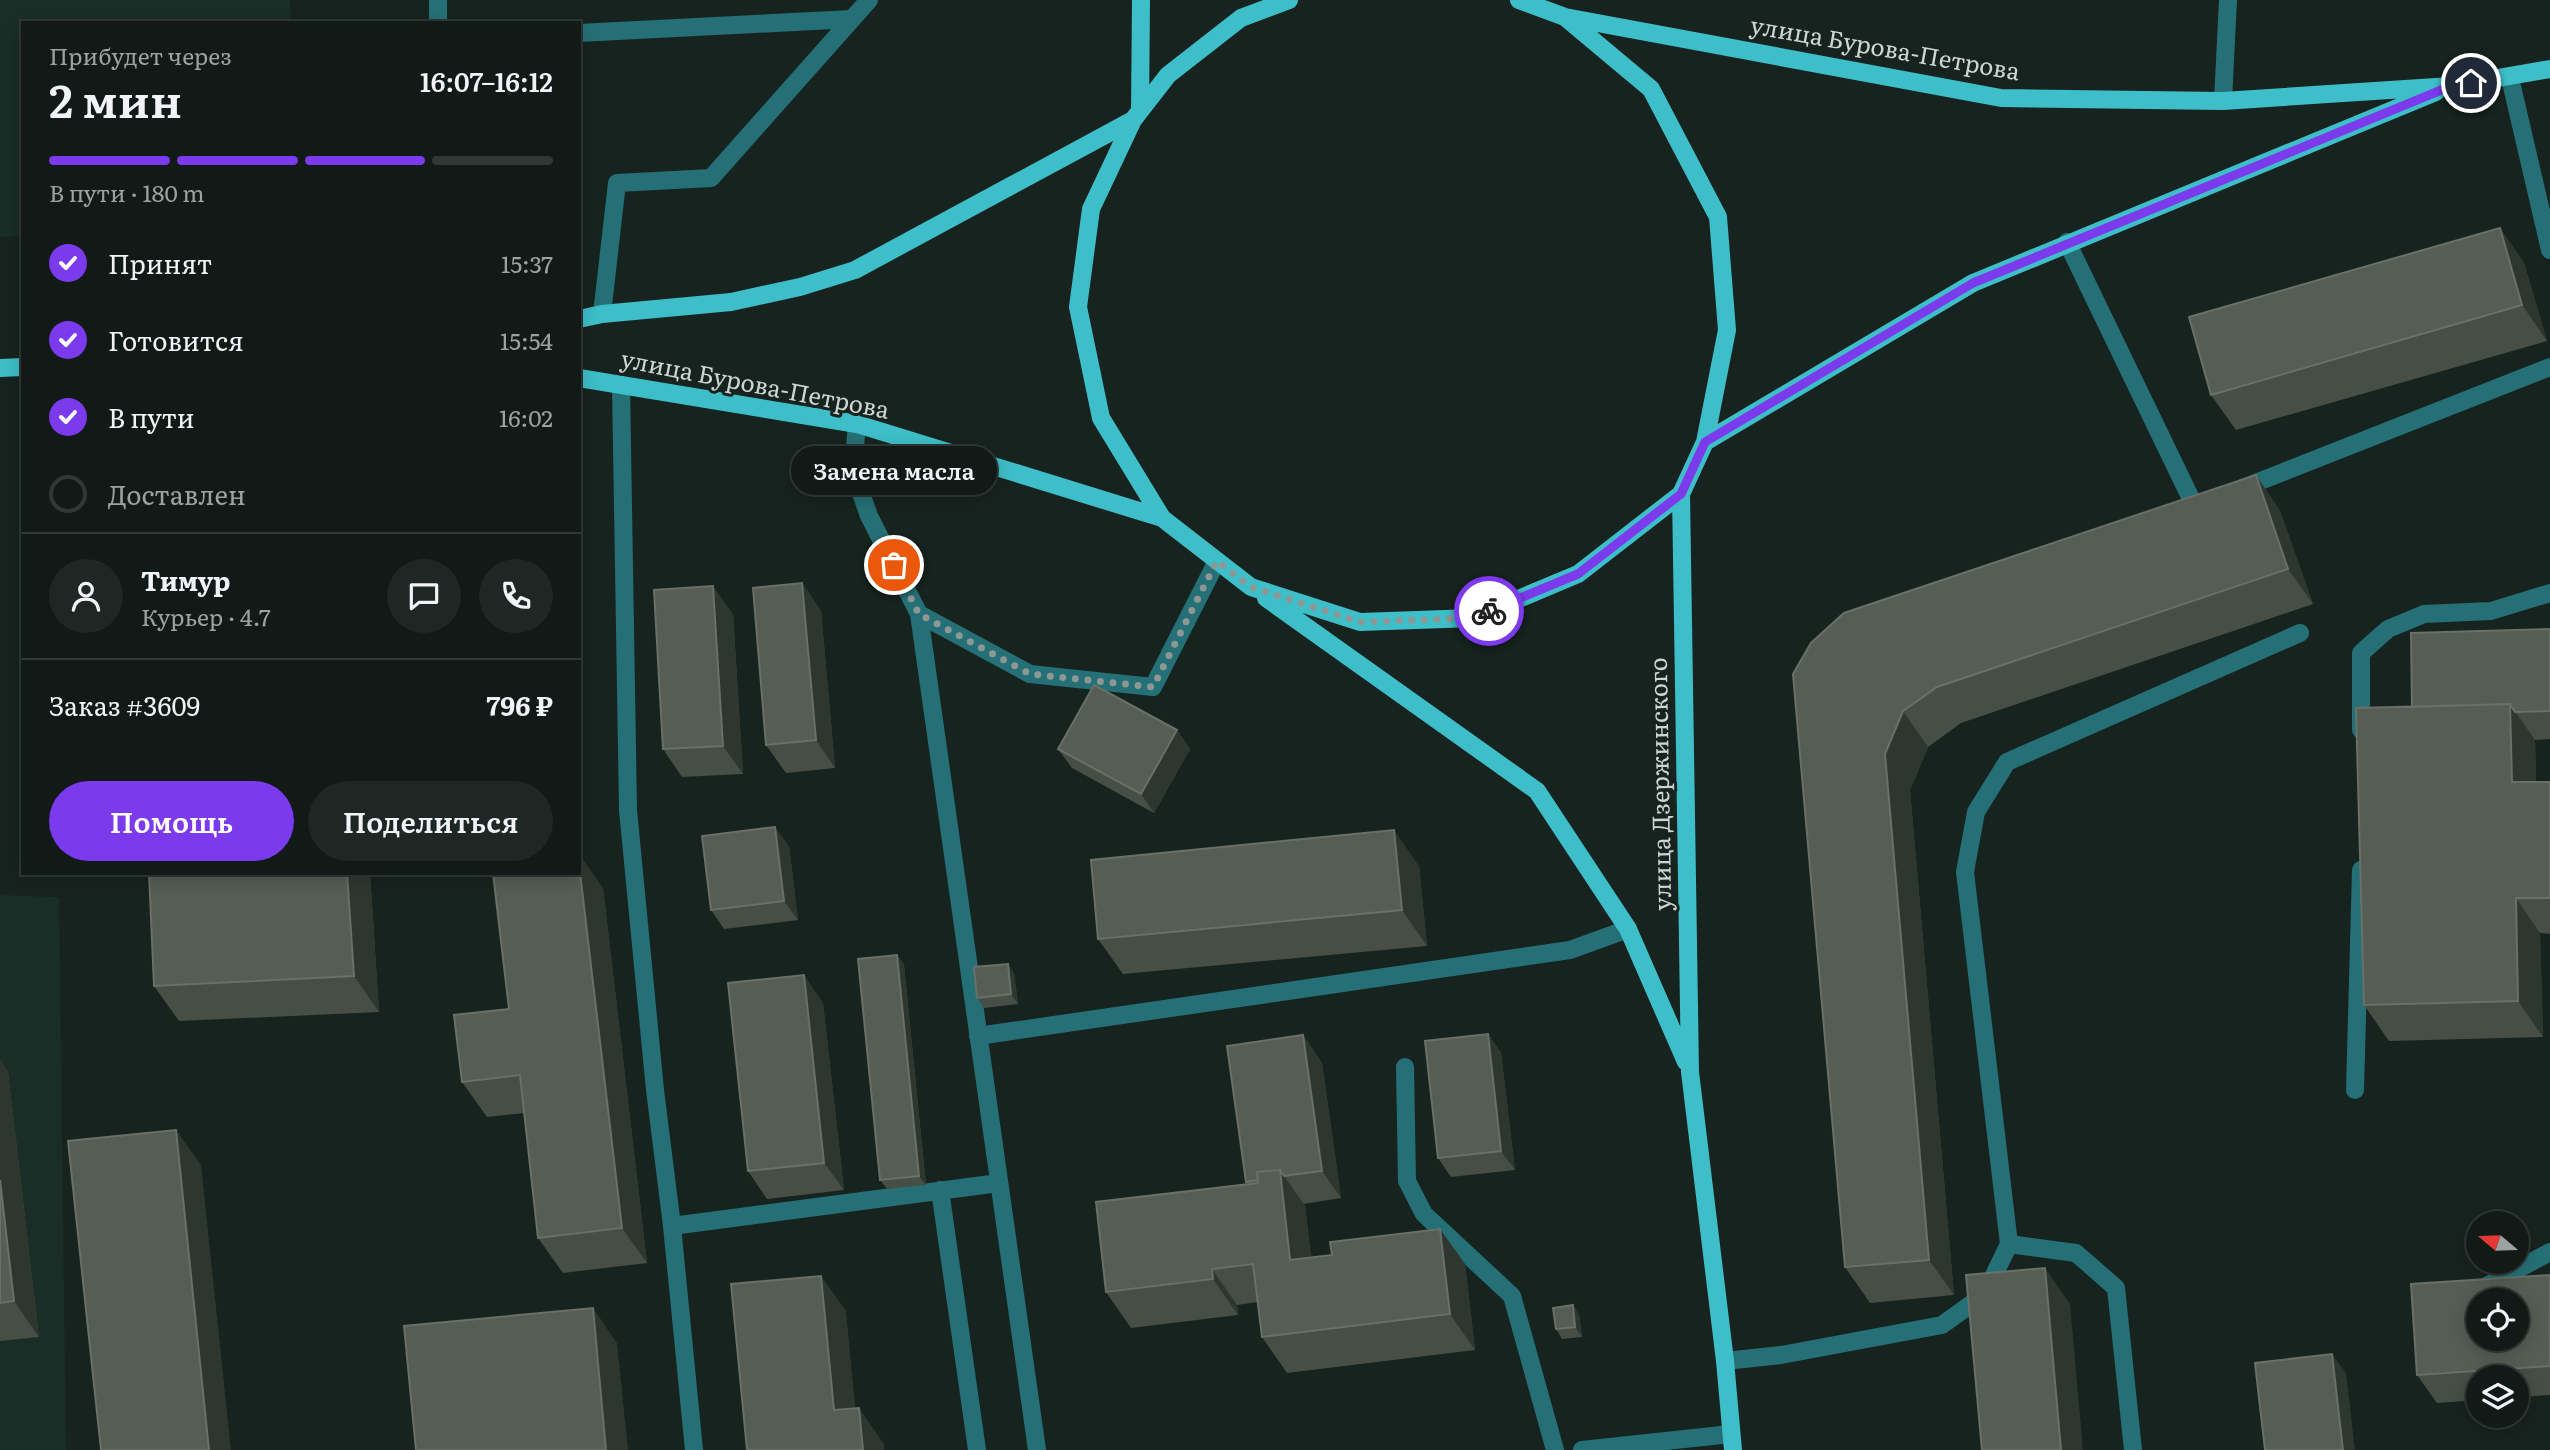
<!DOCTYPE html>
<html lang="ru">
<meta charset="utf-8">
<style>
body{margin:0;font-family:Literata,serif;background:#1e2724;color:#f1f3f6;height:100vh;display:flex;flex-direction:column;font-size:26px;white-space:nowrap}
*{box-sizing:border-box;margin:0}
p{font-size:23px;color:#9ca1a1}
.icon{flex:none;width:38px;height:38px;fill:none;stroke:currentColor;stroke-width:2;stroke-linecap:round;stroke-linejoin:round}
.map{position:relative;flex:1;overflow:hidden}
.side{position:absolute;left:21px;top:21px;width:560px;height:854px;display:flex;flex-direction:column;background:#111a17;border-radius:0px;box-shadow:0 4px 18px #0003,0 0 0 2px #303836}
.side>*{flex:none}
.needle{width:46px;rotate:289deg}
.buttons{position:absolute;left:2466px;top:1211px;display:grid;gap:14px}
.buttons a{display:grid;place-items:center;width:63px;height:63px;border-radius:50%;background:#111a17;box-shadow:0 4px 18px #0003,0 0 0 2px #303836;font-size:35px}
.pin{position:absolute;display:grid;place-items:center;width:60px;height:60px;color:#fff;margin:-30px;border:4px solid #fff;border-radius:50%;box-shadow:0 2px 7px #0007}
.courier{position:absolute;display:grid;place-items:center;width:70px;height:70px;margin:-35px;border:5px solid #7c3aed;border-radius:50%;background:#fff;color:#222;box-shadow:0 2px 9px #0007}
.bubble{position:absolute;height:49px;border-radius:24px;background:#111a17;box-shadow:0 4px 18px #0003,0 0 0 2px #303836;font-size:23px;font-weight:600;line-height:49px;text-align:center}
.headline em{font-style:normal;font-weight:600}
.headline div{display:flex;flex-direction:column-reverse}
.headline{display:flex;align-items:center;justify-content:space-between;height:119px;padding:0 28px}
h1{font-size:46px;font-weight:600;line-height:52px}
.bar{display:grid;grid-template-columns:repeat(4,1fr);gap:10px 7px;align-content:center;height:84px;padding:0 28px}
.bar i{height:9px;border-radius:5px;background:#303836}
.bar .selected{background:#7c3aed}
.bar p{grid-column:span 4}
.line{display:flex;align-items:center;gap:18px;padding:0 28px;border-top:2px solid #303836}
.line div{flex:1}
.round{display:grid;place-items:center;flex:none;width:74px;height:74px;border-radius:37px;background:#1e2724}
ol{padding:0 28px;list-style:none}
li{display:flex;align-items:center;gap:21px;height:77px}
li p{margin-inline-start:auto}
li .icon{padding:7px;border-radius:50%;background:#7c3aed;color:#fff;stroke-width:4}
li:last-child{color:#9ca1a1}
li i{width:38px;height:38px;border:4px solid #303836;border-radius:50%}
.action{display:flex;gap:14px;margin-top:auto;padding:14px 28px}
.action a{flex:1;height:80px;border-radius:42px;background:#7c3aed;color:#fff;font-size:28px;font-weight:600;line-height:80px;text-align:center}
.action a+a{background:#1e2724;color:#f1f3f6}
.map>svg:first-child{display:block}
</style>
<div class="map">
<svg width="2550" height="1450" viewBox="0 0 2550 1450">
<rect width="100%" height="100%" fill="#17231f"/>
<path fill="#1a2d27" d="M0,0H290L291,23H23V236L0,237Z
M0,895L59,897L66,1450H0Z"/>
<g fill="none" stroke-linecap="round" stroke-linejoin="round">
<path stroke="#257076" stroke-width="18" d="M438,0V23
M579,33L852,19
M2510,78L2550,250
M2223,101L2228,0
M2067,242L2195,507L2205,504
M602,314L617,183L711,178L869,0
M621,385L628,810L655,1090L672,1226L694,1450
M857,424L853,470L869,516L919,614L1037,1450
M2240,489L2550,367
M919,614L1030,674L1153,687L1217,561
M2361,730V653L2388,629L2424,614L2491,611L2550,593
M978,1036L1570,950L1628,929
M1405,1067L1407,1181L1424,1214L1512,1296L1555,1450
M2355,1090L2361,870
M940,1190L977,1450
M672,1226L999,1183
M2481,1289L2550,1252
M1725,1361L1781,1355L1942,1325L1985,1294L2009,1244
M1582,1450L1731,1434
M2133,1450L2116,1288L2076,1253L2009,1244L1965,872L1976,812L2007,762L2300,633"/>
<path stroke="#3dbec8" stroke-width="18" d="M1289,0L1241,18L1168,75L1133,120L1091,209L1078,307L1101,418L1162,518L1251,587L1360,622L1473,618L1578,574L1681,494L1705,442L1727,330L1718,217L1651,89L1565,17L1519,0
M1565,17L2001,98L2223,101L2451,86L2550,69
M1140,111L1141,0
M579,319L602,314L731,302L800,287L855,270L1133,120
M0,368L23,367
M579,378L857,424L1162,518
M1705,442L1973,283L2436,92
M1681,494L1690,1072L1725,1361L1733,1450
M1266,598L1537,791L1628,929L1686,1062"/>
</g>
<path fill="#464e46" d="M2500,228L2524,263L2547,341L2236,430L2211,395Z
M2256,475L2280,511L2313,604L1961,723L1928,747L1910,790L1954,1295L1870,1303L1845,1267L1793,674Z
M802,583L821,611L835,768L786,773L766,745Z
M733,614L743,774L682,777L663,749Z
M2550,629V739L2535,740L2536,782H2550V934L2540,933L2543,1037L2389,1041L2364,1005L2412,707Z
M1177,730L1190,749L1154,813L1072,768L1058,749Z
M789,846L798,920L724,929L711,910Z
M1419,866L1427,946L1123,974L1098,939Z
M370,873L379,1012L179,1021L154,986Z
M603,888L647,1263L563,1273L538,1238L524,1113L487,1117L462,1082L509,1009Z
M897,955L904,965L926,1185L887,1189L880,1180Z
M1014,973L1018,1004L984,1008L977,998Z
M823,1003L844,1190L767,1199L748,1171Z
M1488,1034L1501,1053L1515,1170L1451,1177L1438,1158Z
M1303,1035L1322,1063L1341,1198L1303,1204L1305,1206L1311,1257L1332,1255L1440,1229L1465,1264L1475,1350L1287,1373L1262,1337L1258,1302L1237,1305L1238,1315L1131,1328L1106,1292L1248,1184L1246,1182Z
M0,1060L8,1072L39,1337L0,1341Z
M2550,1275V1395L2516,1397V1377H2478V1400L2437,1403L2417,1375Z
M1573,1305L1579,1315L1582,1337L1562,1339L1556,1329Z"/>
<path fill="#2d3730" d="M2500,228L2524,263L2547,341L2522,305Z
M2256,475L2280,511L2313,604L2288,569Z
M802,583L821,611L835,768L816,740Z
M713,586L733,614L743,774L723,746Z
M2510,704L2535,740L2537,818L2512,782Z
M1903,711L1928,747L1910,790L1954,1295L1929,1260L1885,754Z
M1177,730L1190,749L1154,813L1141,794Z
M775,827L789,846L798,920L784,901Z
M1394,830L1419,866L1427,946L1402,910Z
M579,854L603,888L647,1263L622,1228L579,864Z
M347,873H370L379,1012L354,976Z
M2516,898L2540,933L2543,1037L2518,1001Z
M897,955L904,965L926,1185L919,1176Z
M1008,964L1014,973L1018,1004L1011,994Z
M804,975L823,1003L844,1190L824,1163Z
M1488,1034L1501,1053L1515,1170L1501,1151Z
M1303,1035L1322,1063L1341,1198L1322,1171Z
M0,1060L8,1072L39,1337L14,1301L0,1180Z
M176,1130L201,1165L231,1450H209Z
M1280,1170L1305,1206L1315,1295L1290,1260Z
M1440,1229L1465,1264L1475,1350L1450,1314Z
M2045,1268L2070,1304L2083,1450H2061Z
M1212,1269L1237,1305L1238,1315L1213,1279Z
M821,1276L846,1311L859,1446L834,1410Z
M1573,1305L1579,1315L1582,1337L1575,1327Z
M593,1308L617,1343L628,1450H606Z
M2332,1354L2346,1373L2355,1450H2343Z
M859,1408L884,1444V1450H863Z"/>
<path fill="#555d55" stroke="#687068" stroke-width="2" fill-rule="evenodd" d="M2500,228L2522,305L2211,395L2189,317Z
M2256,475L2288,569L1937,687L1903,711L1885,754L1929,1260L1845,1267L1793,674L1811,643L1844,613Z
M802,583L816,740L766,745L753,588Z
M713,586L723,746L663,749L654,590Z
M2550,629V711L2515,712L2510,704L2412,707L2411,633Z
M1094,685L1177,730L1141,794L1058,749Z
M2510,704L2512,782H2550V898H2516L2518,1001L2364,1005L2356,708Z
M775,827L784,901L711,910L702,836Z
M1394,830L1402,910L1098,939L1091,860Z
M579,864L622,1228L538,1238L520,1075L462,1082L454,1015L509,1009L493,873H579Z
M149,873H347L354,976L154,986Z
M897,955L919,1176L880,1180L858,959Z
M1008,964L1011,994L977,998L974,967Z
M804,975L824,1163L748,1171L728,983Z
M1488,1034L1501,1151L1438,1158L1425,1041Z
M1303,1035L1322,1171L1284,1176L1280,1170L1257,1172L1258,1180L1246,1182L1227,1046Z
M176,1130L209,1450H101L68,1141Z
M1280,1170L1290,1260L1332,1255L1330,1242L1440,1229L1450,1314L1262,1337L1253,1264L1212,1269L1213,1279L1106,1292L1096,1202L1258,1183L1257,1172Z
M0,1180L14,1301L0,1303Z
M2045,1268L2061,1450H1982L1966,1275Z
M2550,1275V1366L2417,1375L2411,1284ZM2478,1300H2516V1339H2478Z
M821,1276L834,1410L859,1408L863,1450H747L731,1284Z
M1573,1305L1575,1327L1556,1329L1553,1308Z
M593,1308L606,1450H416L404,1326Z
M2332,1354L2343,1450H2265L2255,1363Z"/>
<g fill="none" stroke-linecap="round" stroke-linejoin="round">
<path stroke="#8d9793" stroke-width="7" stroke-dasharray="0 12.6" d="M894,565L919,614L1030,674L1153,687L1217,561L1251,587L1360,622L1473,618L1489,611"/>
<path stroke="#7c3aed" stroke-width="9" d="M1489,611L1578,574L1681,494L1705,442L1973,283L2451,86L2471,83"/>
</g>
<g text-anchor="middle" stroke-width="6" stroke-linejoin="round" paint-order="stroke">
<g font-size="24" fill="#cdd5d2" stroke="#17231f">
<text transform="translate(1885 49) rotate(10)" y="8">улица Бурова-Петрова</text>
<text transform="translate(755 385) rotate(11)" y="8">улица Бурова-Петрова</text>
<text transform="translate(1661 784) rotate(-91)" y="8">улица Дзержинского</text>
</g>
</g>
</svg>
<div class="buttons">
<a><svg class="needle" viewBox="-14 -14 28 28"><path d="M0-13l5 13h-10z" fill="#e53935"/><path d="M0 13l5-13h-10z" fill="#9ca1a1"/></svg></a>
<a><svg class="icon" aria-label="locate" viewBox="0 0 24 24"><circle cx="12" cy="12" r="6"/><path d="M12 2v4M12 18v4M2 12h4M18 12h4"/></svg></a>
<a><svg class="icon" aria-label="layers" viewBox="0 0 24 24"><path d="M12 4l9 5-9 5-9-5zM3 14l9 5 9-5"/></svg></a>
</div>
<div class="pin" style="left:894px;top:565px;background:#ea580c"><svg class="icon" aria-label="bag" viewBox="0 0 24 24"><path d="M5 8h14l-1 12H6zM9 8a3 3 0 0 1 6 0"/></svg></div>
<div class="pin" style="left:2471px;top:83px;background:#1f2937"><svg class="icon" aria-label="home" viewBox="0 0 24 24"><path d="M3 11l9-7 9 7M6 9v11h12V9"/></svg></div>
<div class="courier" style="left:1489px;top:611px"><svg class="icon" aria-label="bike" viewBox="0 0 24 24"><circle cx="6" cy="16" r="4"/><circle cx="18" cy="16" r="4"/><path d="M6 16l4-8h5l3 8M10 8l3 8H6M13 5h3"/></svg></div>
<div class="bubble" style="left:791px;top:446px;width:206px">Замена масла</div>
<section class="side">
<div class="headline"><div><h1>2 мин</h1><p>Прибудет через</p></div><em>16:07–16:12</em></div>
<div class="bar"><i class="selected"></i><i class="selected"></i><i class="selected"></i><i></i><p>В пути · 180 m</p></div>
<ol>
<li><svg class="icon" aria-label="check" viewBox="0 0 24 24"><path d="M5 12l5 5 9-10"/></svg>Принят<p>15:37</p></li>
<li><svg class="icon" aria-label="check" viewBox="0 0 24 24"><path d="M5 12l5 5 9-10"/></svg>Готовится<p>15:54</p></li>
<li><svg class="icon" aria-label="check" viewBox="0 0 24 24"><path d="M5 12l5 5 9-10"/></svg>В пути<p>16:02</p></li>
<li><i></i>Доставлен</li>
</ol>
<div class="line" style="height:126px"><a class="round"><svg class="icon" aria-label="person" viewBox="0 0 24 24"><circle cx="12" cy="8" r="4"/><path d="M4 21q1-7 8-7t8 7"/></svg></a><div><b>Тимур</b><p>Курьер · 4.7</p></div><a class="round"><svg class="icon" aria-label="chat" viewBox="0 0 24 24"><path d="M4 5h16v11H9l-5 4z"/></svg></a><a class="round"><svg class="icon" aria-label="phone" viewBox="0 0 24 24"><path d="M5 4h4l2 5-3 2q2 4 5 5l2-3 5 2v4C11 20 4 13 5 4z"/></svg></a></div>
<div class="line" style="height:91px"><div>Заказ #3609</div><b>796 ₽</b></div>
<div class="action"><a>Помощь</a><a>Поделиться</a></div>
</section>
</div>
